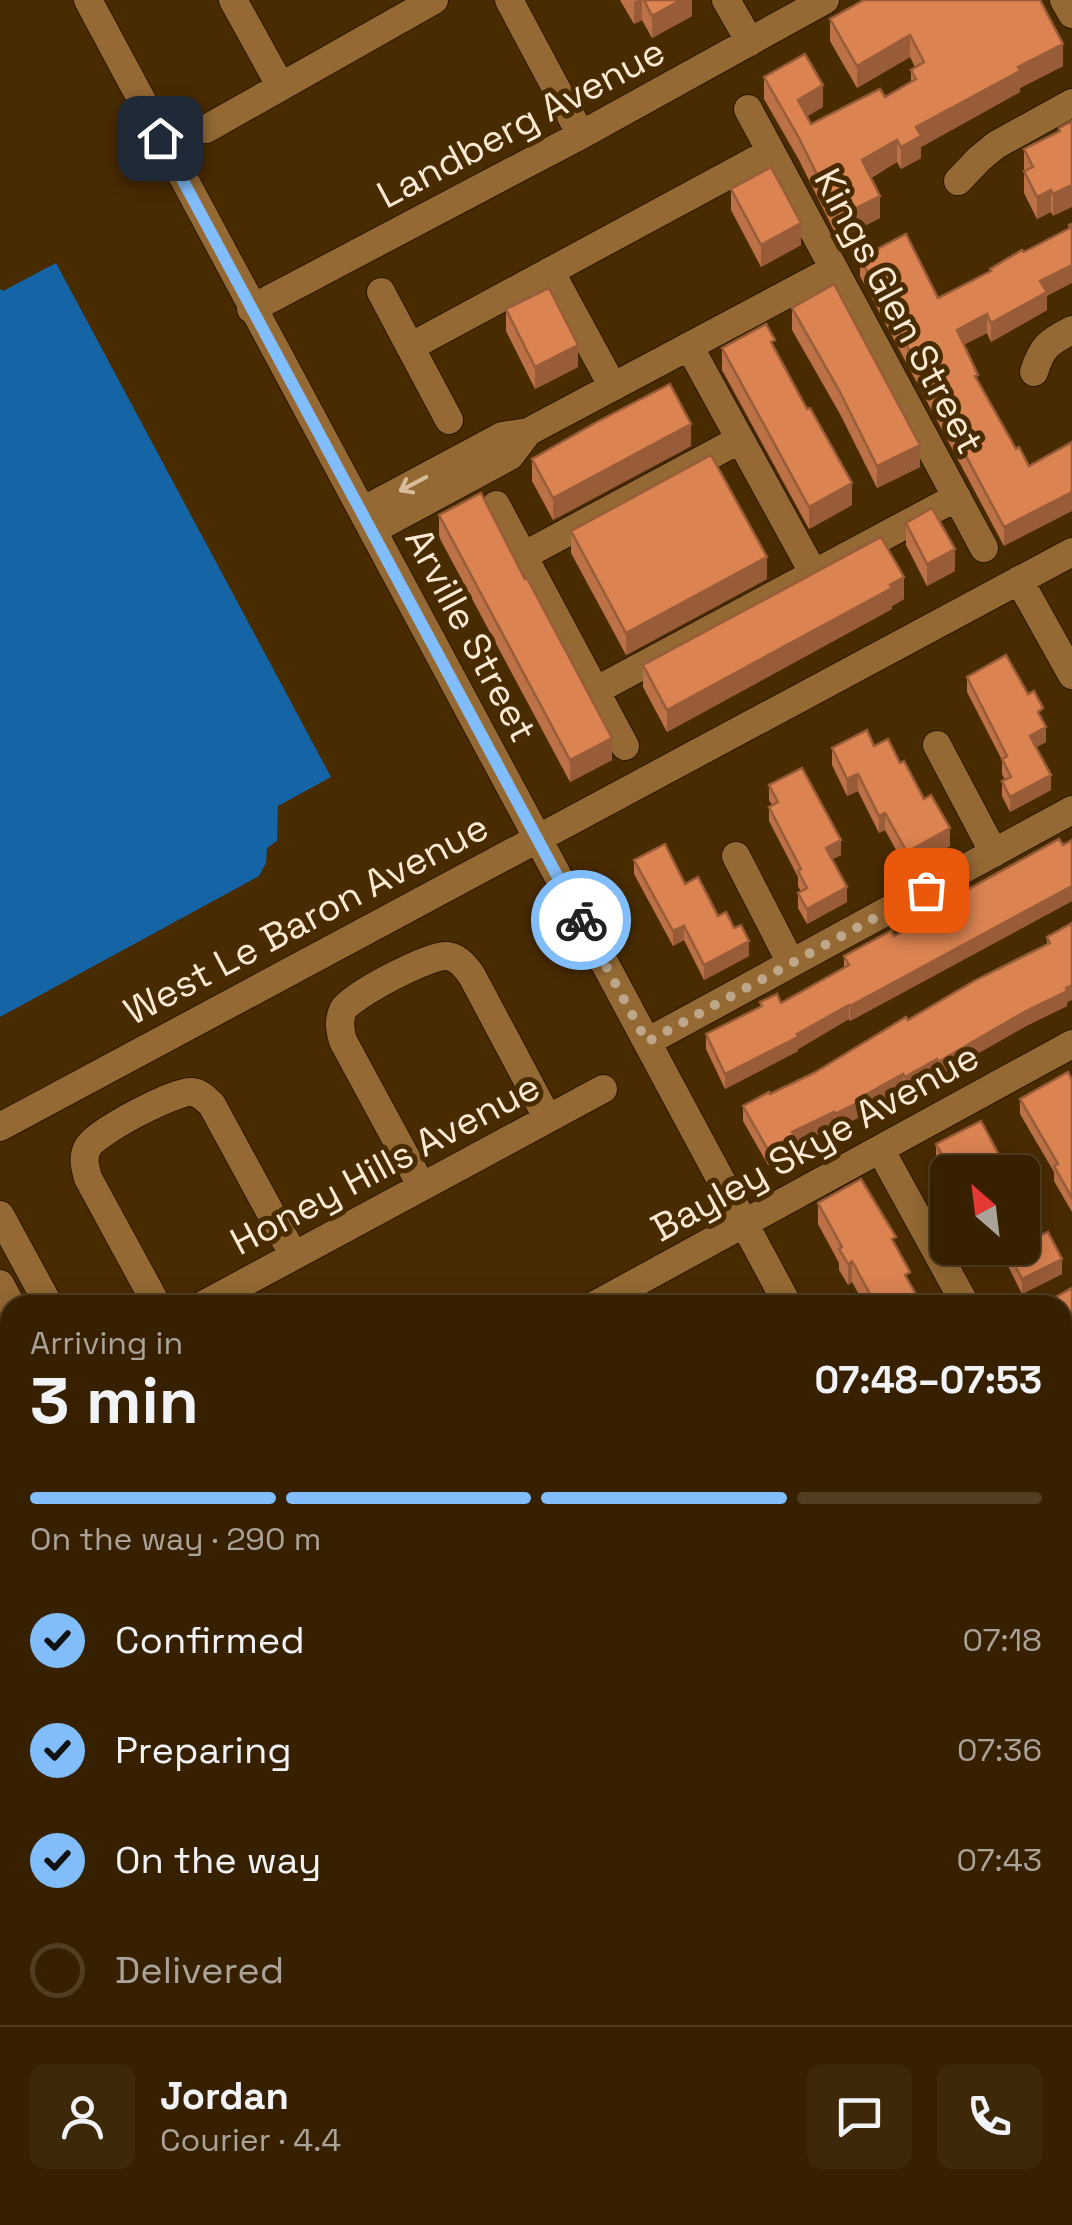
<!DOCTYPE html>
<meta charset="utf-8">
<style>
body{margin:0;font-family:"Space Grotesk",sans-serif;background:#3e280a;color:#f1f3f6;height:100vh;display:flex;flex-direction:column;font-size:38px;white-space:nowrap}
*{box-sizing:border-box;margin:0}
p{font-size:32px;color:#aaa399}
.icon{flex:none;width:55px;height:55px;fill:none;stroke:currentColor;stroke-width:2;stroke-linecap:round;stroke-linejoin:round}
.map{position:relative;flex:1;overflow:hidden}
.drawer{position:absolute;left:0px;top:1295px;width:1072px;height:930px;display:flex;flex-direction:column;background:#372000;border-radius:30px 30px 0 0;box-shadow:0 5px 25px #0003,0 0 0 2px #513e22}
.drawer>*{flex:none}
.needle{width:65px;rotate:332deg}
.tools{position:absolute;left:930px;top:1155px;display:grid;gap:20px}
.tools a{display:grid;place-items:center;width:110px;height:110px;border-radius:15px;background:#372000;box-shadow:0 5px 25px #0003,0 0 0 2px #513e22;font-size:50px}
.pin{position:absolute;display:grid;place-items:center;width:85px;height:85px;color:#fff;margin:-42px;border-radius:20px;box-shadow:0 5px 15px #0006}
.courier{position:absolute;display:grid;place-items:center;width:100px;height:100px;margin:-50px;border:8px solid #80bdfa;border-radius:50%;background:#fff;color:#222;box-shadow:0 2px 12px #0007}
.overview em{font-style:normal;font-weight:700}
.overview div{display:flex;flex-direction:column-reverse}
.overview{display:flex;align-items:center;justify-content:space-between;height:170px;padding:0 30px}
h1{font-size:65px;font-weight:700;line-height:75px}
.bar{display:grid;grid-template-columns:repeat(4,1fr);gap:15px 10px;align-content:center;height:120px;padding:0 30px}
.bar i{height:12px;border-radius:8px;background:#513e22}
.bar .active{background:#80bdfa}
.bar p{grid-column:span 4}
.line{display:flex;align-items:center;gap:25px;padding:0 30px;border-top:2px solid #513e22}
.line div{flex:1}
.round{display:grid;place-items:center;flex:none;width:105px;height:105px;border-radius:15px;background:#3e280a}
ol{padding:0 30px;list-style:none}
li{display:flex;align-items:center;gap:30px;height:110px}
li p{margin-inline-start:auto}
li .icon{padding:10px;border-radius:50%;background:#80bdfa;color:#111;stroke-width:4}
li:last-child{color:#aaa399}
li i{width:55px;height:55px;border:5px solid #513e22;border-radius:50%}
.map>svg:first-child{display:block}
</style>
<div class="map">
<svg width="1072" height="2225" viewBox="0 0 1072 2225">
<rect width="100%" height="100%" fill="#492b00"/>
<path fill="#1564a6" d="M56,263L331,777L278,806L277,841L267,848L266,863L259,876L0,1017V289L3,291Z"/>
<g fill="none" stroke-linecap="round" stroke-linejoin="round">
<defs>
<path id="minor" d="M88,0C318,437 555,870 788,1305
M233,0L280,85
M509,0L581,135
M726,0L750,42
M1064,0L1072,14
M748,109L984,548
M206,129L434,0
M958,181L979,159L996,145L1072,103
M550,271L613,387
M381,292L449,420
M251,309L581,135L825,0
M689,346L814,574
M410,347L771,152
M1034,372C1042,346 1049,342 1072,330
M496,505L625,746
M362,511L502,436L528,432L834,269
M373,530L510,456L528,432
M523,556L739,440
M1019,580L1072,675
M595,691L957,497
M937,745L994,853
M736,856L791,963
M647,1042L1072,810
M0,1127L1072,552
M880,1149L963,1300
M422,1187L343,1041C340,1031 338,1021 343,1010C352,995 432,953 448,956C459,958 466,967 472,976L548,1119
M0,1215L49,1305
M0,1284L11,1305
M157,1305L88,1178C85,1167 82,1157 88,1147C96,1132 176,1090 192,1092C201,1093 206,1099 212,1105L294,1256
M203,1305L603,1089
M595,1305L1072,1044
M0,1414L10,1409
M1062,1436L1072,1430
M0,1629L10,1624
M1062,1816L1072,1833
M0,1895L10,1889
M1062,1981L1072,1976
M0,2134L10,2153
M24,2215L30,2225
M508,2215L513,2225
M536,2215L541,2225
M770,2215L776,2225
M277,2225L295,2215
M612,2225L630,2215"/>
</defs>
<use href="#minor" stroke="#2a1500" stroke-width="30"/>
<use href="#minor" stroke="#946934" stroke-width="28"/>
</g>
<path fill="#bc7146" d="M620,0H692V16L652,38L642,20L634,24Z
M830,19L1063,66L1020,88V92L921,147V158L901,169L897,162L871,178L880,218L838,239L799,160L764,99V77L823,107L807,116L811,124L885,97L911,82V70L915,67L910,57L857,88L830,41Z
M1072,121L1053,216L1051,212L1037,219L1024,193V149L1059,132V128Z
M731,189L801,245L761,267L731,210Z
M1072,224L1047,296V310L991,342L987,333L963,345L978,382L1016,449L1004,546L860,276V258L938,298L990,271V269L1069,229V225Z
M792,308L920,467L877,488L840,414L792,330Z
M506,309L578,367L535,389L506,331Z
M722,348L775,349L852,505L809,529L722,370Z
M691,446L553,520L532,481V459Z
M439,515L525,579L612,760L570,782L439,537Z
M906,523L955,571L927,586L906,545Z
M571,531L767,579L626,655L571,553Z
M904,599L892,606V609L667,732L643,687V665Z
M967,677L1043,722L1046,742L1036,747L1051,790L1010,812L1002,796V781L1005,780L1002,774V760L967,692Z
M874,746L900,763L950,846L907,870L885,830L879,833L858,791L847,796L832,765V748Z
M769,785L841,855L832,859L847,902L807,924L798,908V893L801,892L798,886V877L769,821V807L772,805L769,800Z
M1072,840V901L850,1021L849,1019L798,1049V1051L725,1089L706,1049V1034L760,1007V1002L781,1003L844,967V956L894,936L929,918V911Z
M634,860L718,916L749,956L704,980L684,940L673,946L634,874Z
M1072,923L1067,1006L1026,1026L938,1076L937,1074L905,1092L903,1089L862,1112V1116L835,1129L834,1127L794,1146V1150L768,1165L743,1121V1106L814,1073L1047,945V937Z
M1072,1080V1212L1054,1181V1172L1020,1114V1099Z
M936,1144L1008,1172H948V1181L936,1159Z
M818,1203L896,1246L910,1285L922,1305H865L852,1282L848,1285L839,1270V1263L818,1224Z
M999,1248H1022L1062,1274L1022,1294Z
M10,2030V2076L0,2058V2035Z
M62,2215H187L169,2225H67Z"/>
<path fill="#995c39" d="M638,0H642V20L634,24V2Z
M681,0H692V16L652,38V16Z
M910,35V57L857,88V66Z
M1063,44V66L1020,88V92L921,147V158L901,169V147L916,127L1018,67Z
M823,85V107L798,122V100Z
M897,140V162L862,182V160Z
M1072,185V207L1053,216V194Z
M1051,190V212L1037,219V197Z
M880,196V218L838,239V217Z
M801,223V245L761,267V245Z
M1072,265V283L1047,296V310L991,342V323L1040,281Z
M987,314V333L957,348V330Z
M578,345V367L535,389V367Z
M691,424V446L553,520V498Z
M920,445V467L877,488V466Z
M852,483V505L809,529V507Z
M1072,492V511L1004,546V527Z
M955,549V571L927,586V564Z
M767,557V579L626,655V633Z
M904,577V599L892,606V609L667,732V710Z
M1046,727V742L1030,751V736Z
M612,738V760L570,782V760Z
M858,774V791L847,796V779Z
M1051,775V790L1010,812V797Z
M885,813V830L879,833V816Z
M950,828V846L907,870V852Z
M841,840V855L826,863V848Z
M1072,886V901L850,1021V1006Z
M847,887V902L807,924V909Z
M684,926V940L673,946V931Z
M749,941V956L704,980V965Z
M1072,985V1000L1067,1002V1006L1026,1026L938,1076V1062Z
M849,1005V1019L798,1049V1051L725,1089V1074Z
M937,1059V1074L905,1092V1077Z
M903,1074V1089L862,1112V1116L835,1129V1114L860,1098Z
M834,1112V1127L794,1146V1150L768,1165V1150L792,1132Z
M1062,1259V1274L1022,1294V1279Z
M852,1261V1282L848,1285V1264Z
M1072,1368V1388L1062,1393V1373Z
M1072,1543V1565L1062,1570V1548Z
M159,2215H187L169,2225H140Z
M455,2215H480V2216L464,2225H445L447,2219Z"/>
<path fill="#db8351" stroke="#995c39" stroke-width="2.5" d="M644,0H681L652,16Z
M864,0H1040L1063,44L1018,67L1020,71L916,127L921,136L901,147L897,140L862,160L880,196L838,217L799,138L764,77L805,54L823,85L798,100L811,124L880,89L885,97L916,79L911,70L924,62L910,35L857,66L830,19Z
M1072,121V185L1053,194L1051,190L1037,197L1024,171L1033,167L1024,149L1060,131L1059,128Z
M771,167L801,223L761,245L731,189Z
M1072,224V265L1040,281L1047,292L991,323L987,314L957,330L978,375L975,376L1016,449L1019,447L1029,466L1072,442V492L1004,527L860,258L906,234L938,298L991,271L990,269L1022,250L1024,252L1070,228L1069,225Z
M834,284L920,445L877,466L840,392L792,308Z
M549,288L578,345L535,367L506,309Z
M766,324L775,340L771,342L807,409L810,408L852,483L809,507L722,348Z
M670,384L691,424L553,498L532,459L595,423Z
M711,455L767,557L626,633L571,531Z
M481,493L525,579L527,578L612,738L570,760L439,515Z
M932,508L955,549L927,564L906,523Z
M881,537L904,577L890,585L892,588L667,710L643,665Z
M1006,655L1028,694L1034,691L1043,708L1038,712L1046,727L1030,736L1051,775L1010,797L1002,781L1011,777L1002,759L1007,756L967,677Z
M867,730L874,746L888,739L900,763L904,761L924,799L931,795L950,828L907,852L885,813L879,816L858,774L847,779L832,748Z
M802,768L841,840L826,848L847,887L807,909L798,893L807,888L798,871L801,869L769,807L778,802L769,785Z
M1059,839L1063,845L1072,840V886L850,1006L849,1005L797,1034L798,1037L725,1074L706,1034L762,1006L760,1002L777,994L781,1003L849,965L844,956L891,931L894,936L932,916L929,911Z
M665,844L685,884L698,877L718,916L726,912L734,928L741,925L749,941L704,965L684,926L673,931L634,860Z
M1072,923V985L1066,988L1067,991L1026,1011L938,1062L937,1059L905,1077L903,1074L860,1098L862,1101L835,1114L834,1112L792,1132L794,1135L768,1150L743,1106L769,1092L770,1094L814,1073L906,1017L908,1020L974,981L1050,943L1047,937Z
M1068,1072L1072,1080V1198L1054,1166L1058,1164L1020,1099Z
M981,1121L1008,1172H951L936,1144Z
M861,1179L896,1237L892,1239L910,1272L905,1275L922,1305H876L852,1261L848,1264L839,1249L842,1247L818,1203Z
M1022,1201L1041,1235L1048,1232L1062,1259L1022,1279L1006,1248H1022Z
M1072,1288V1368L1062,1373V1305H1041Z
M1072,1468V1543L1062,1548V1473Z
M10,2030V2060L0,2042V2035Z
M70,2215H159L140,2225H75Z
M351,2215H455L447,2219L449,2223L445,2225H333Z"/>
<defs><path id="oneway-shaft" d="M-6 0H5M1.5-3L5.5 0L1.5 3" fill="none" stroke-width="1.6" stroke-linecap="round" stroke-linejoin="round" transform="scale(2.5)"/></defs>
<use stroke="#d8bc9c" href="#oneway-shaft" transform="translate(413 484) rotate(152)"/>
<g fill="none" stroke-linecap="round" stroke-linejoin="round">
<path stroke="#bea68a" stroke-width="10" stroke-dasharray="0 18" d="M581,920L647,1042L926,890"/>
<path stroke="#80bdfa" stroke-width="12" d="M160,138L581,920"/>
</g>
<g text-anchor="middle" stroke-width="10" stroke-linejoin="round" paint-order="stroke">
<g font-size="38" fill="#fde9d4" stroke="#492b00">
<text transform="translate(521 123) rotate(-28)" y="13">Landberg Avenue</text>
<text transform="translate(899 311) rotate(62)" y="13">Kings Glen Street</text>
<text transform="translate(471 635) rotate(62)" y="13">Arville Street</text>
<text transform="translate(306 919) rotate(-28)" y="13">West Le Baron Avenue</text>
<text transform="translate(815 1142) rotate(-29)" y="13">Bayley Skye Avenue</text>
<text transform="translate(385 1164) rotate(-28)" y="13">Honey Hills Avenue</text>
</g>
</g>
</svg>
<div class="tools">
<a><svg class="needle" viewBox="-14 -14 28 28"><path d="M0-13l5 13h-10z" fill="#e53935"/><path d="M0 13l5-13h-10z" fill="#aaa399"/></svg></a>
</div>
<div class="pin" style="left:926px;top:890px;background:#ea580c"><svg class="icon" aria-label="bag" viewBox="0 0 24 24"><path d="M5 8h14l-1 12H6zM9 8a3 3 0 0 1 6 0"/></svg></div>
<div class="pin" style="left:160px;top:138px;background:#1f2937"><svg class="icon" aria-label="home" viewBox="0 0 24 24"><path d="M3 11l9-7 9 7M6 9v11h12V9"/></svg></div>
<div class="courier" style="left:581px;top:920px"><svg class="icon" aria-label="bike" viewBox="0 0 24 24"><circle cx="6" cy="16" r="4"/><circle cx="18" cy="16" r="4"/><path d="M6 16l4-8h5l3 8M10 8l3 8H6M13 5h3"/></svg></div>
<section class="drawer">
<div class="overview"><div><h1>3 min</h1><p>Arriving in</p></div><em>07:48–07:53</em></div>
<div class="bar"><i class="active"></i><i class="active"></i><i class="active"></i><i></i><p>On the way · 290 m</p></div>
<ol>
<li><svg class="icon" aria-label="check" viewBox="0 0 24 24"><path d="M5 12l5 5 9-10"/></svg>Confirmed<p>07:18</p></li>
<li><svg class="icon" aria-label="check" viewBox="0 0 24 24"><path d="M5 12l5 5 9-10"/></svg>Preparing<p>07:36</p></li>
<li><svg class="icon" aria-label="check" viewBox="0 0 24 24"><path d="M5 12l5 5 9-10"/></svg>On the way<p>07:43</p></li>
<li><i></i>Delivered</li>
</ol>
<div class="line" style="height:180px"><a class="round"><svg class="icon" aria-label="person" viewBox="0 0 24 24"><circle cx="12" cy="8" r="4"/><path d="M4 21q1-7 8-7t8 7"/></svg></a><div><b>Jordan</b><p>Courier · 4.4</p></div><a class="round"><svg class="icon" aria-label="chat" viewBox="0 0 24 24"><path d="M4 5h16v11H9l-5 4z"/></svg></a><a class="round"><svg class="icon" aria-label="phone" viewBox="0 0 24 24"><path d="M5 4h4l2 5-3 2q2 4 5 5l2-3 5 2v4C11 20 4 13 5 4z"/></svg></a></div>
</section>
</div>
